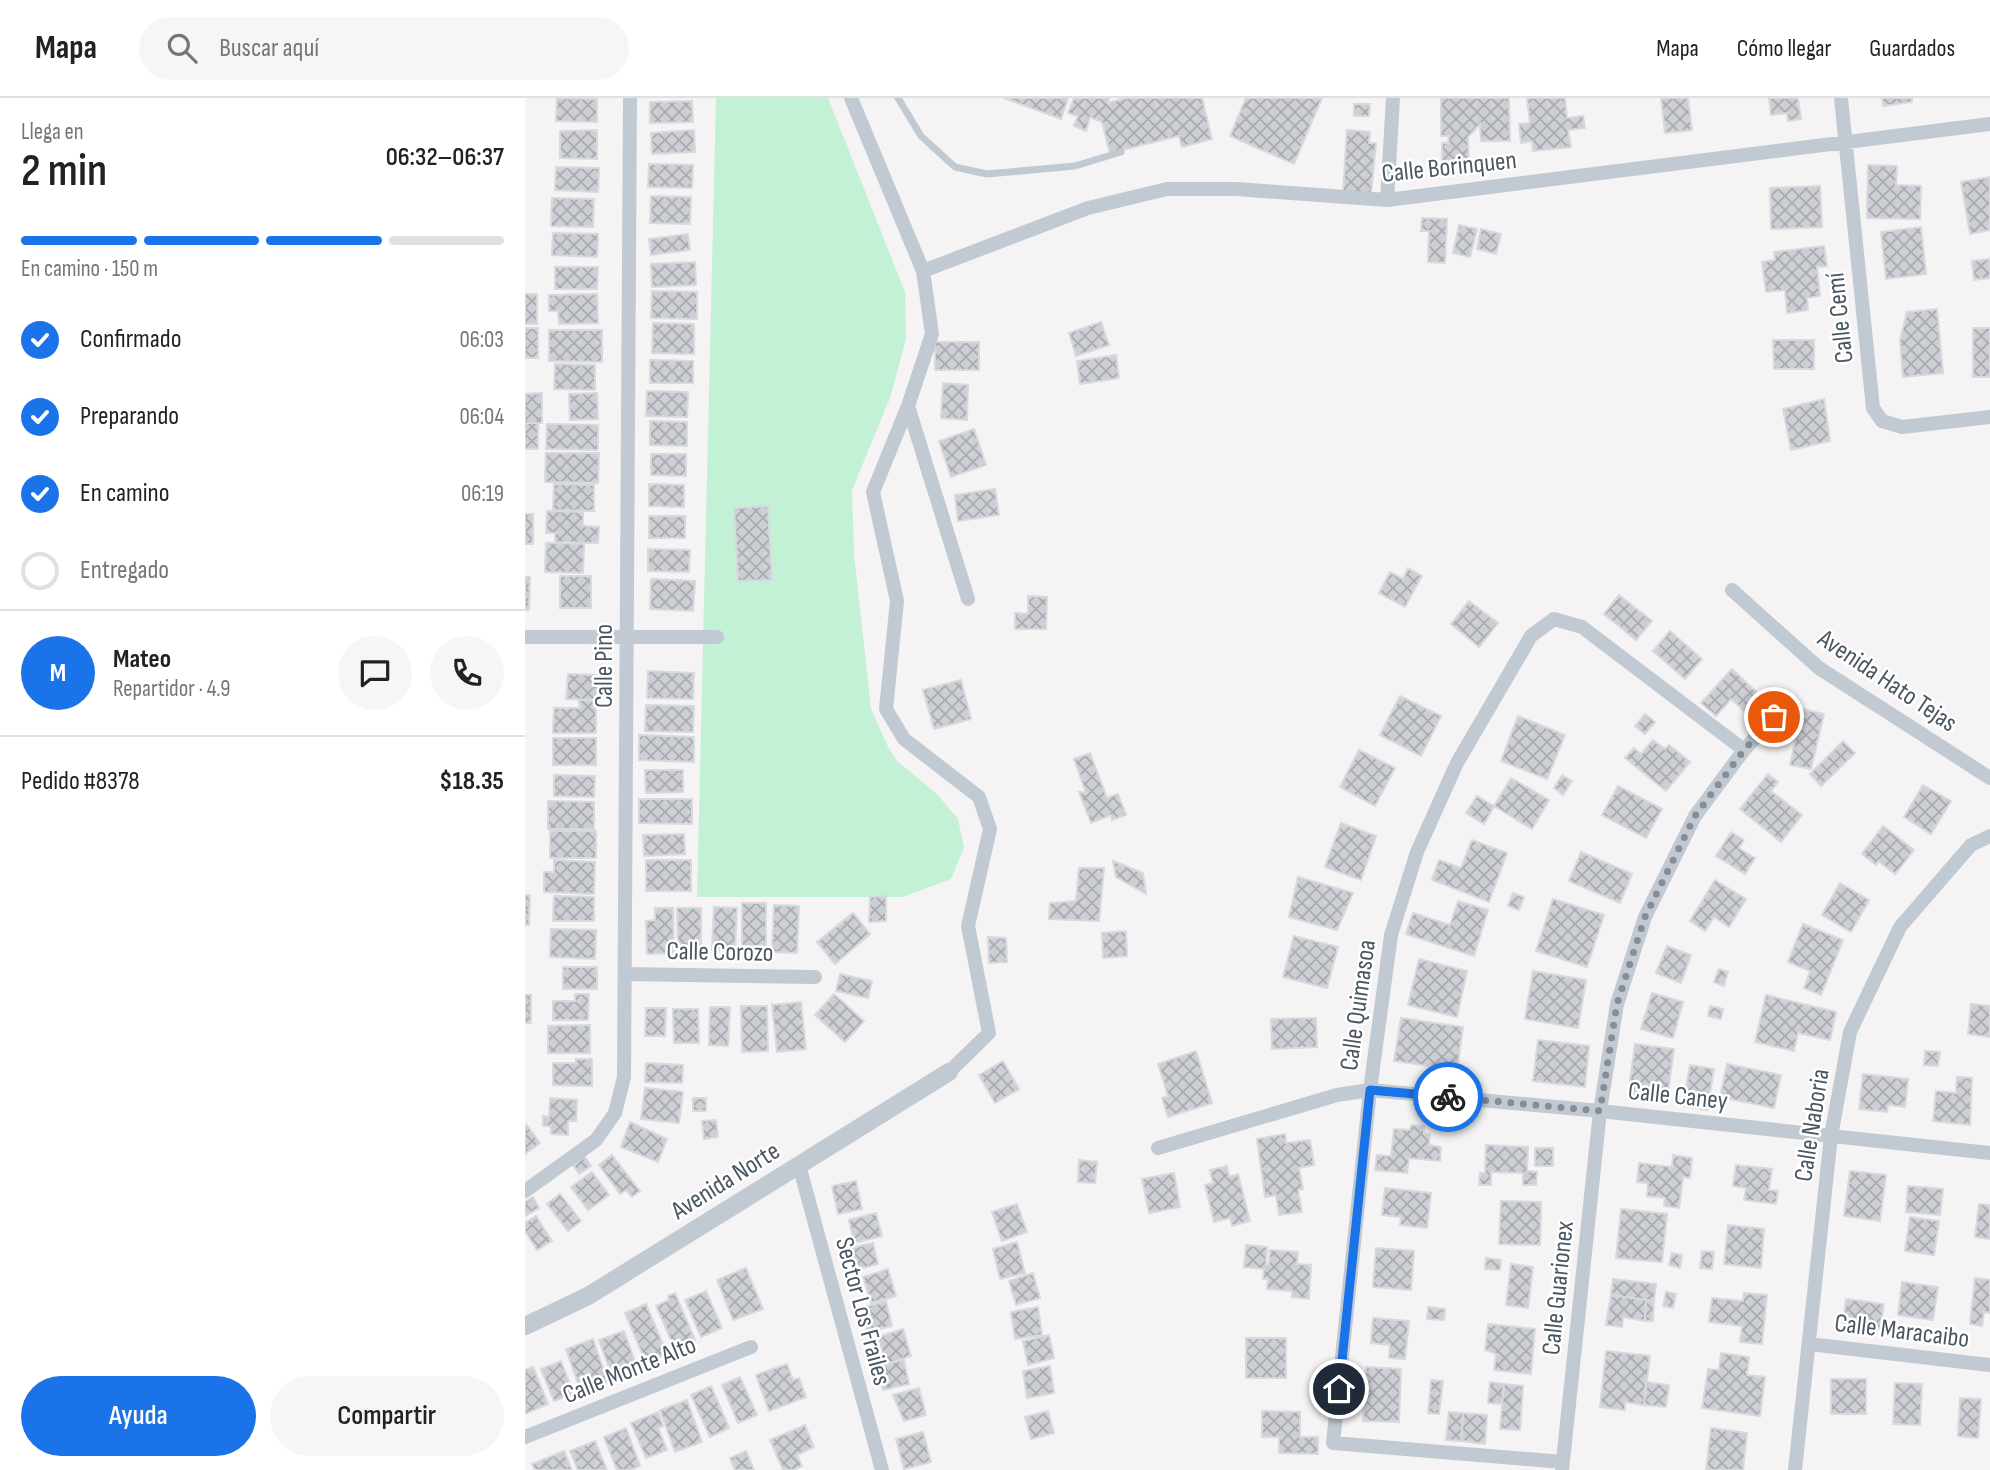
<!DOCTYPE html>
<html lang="es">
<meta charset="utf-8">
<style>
body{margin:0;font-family:"Sofia Sans Condensed",sans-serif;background:#f6f6f6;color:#222;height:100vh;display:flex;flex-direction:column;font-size:26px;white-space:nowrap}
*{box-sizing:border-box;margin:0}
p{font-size:23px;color:#767676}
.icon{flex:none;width:38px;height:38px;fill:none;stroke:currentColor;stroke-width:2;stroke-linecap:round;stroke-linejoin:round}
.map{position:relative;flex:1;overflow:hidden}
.drawer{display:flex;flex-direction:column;background:#fff;width:525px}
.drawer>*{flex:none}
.pin{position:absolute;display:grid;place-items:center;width:60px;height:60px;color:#fff;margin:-30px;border:4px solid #fff;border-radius:50%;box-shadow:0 2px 7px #0007}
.courier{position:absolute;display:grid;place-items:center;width:70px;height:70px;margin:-35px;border:5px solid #1a73e8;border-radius:50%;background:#fff;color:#222;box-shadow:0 2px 9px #0007}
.overview em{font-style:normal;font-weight:600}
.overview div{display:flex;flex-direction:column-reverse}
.overview{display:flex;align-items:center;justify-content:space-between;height:119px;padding:0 21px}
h1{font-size:46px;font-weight:600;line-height:52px}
.bar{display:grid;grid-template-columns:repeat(4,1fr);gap:10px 7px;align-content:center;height:84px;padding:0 21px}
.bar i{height:9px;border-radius:5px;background:#e0e0e0}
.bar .on{background:#1a73e8}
.bar p{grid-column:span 4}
.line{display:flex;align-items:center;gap:18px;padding:0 21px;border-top:2px solid #e0e0e0}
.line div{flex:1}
.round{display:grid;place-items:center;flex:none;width:74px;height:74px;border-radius:37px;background:#f6f6f6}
ol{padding:0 21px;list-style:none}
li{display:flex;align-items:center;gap:21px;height:77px}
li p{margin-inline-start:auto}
li .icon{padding:7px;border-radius:50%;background:#1a73e8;color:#fff;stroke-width:4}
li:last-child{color:#767676}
li i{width:38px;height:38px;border:4px solid #e0e0e0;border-radius:50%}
.primary-button{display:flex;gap:14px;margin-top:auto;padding:14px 21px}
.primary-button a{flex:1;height:80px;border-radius:42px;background:#1a73e8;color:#fff;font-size:28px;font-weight:600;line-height:80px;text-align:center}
.primary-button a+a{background:#f6f6f6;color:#222}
header{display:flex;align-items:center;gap:42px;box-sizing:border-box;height:98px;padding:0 35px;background:#fff;border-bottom:2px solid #e0e0e0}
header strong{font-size:33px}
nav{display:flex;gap:38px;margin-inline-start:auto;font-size:24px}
.search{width:490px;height:63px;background:#f6f6f6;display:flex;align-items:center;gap:18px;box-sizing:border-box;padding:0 24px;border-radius:38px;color:#767676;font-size:26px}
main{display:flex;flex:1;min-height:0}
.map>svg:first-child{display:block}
</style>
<header>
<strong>Mapa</strong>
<div class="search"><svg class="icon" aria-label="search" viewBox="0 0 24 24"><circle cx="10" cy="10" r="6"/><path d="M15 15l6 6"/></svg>Buscar aquí</div>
<nav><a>Mapa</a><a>Cómo llegar</a><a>Guardados</a></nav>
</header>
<main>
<section class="drawer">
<div class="overview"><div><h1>2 min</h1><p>Llega en</p></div><em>06:32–06:37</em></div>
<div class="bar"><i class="on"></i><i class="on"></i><i class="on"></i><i></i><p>En camino · 150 m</p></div>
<ol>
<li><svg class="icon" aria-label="check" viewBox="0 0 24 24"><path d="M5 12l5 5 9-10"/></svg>Confirmado<p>06:03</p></li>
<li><svg class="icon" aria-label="check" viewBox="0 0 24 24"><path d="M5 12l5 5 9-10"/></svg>Preparando<p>06:04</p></li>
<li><svg class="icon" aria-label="check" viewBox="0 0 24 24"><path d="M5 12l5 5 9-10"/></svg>En camino<p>06:19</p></li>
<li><i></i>Entregado</li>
</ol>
<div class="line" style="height:126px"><b class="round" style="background:#1a73e8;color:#fff">M</b><div><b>Mateo</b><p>Repartidor · 4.9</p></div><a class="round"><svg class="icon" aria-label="chat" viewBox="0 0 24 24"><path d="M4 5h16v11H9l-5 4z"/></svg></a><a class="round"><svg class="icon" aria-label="phone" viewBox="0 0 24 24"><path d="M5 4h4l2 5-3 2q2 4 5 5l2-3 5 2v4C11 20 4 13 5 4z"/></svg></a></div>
<div class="line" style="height:91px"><div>Pedido #8378</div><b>$18.35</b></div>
<div class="primary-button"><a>Ayuda</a><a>Compartir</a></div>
</section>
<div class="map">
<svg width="1465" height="1372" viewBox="0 0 1465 1372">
<defs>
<pattern id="building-cross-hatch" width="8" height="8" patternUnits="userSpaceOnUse" patternTransform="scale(1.75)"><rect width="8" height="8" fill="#cdcfd5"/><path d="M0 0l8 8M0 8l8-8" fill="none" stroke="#a8abb0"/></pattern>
</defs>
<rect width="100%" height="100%" fill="#f5f3f3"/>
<path fill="#c3f1d5" d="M191,0H303L380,194L381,241L365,300L327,392L329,455L346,611L363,649L372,663L413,697L433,721L439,749L426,781L378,799H172Z"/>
<path fill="url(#building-cross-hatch)" stroke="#d7d9de" stroke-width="2" d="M32,0L72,1V24L31,23Z
M479,0H543L536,21Z
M549,0H584L583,5L601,0H677L687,41L657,49L654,38L585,55L577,24L565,19L561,33L549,28L553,18L543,15Z
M721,0H797L769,66L705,38Z
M916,0H984L985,43H956L955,26L943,39L944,66H917V45H923L924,38H916Z
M1002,0H1040L1042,20L1058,18L1060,30L1043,32L1046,49L1008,53L1007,43L996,45L994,26L1005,25Z
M1136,0H1163L1167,32L1140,35Z
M1244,0H1273L1276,21L1263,23L1262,15L1246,17Z
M1357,0H1387V4L1358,8Z
M167,3L168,24L125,25V4Z
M829,6H845L844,18H829Z
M72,32V61L35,60V33Z
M169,32L170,54L127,56L126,35Z
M822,32L845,34L844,45H851L846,97L818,94Z
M124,66L168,67L167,90L123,89Z
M1343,67L1372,68L1371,87L1396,88L1395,121L1342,120Z
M31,69L74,70L73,94L30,92Z
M1465,79V132L1445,136L1436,84Z
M1295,88L1297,129L1246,131L1245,90Z
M126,98L166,99L165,126L125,125Z
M27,100L69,101L68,129L26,128Z
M897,120L922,121L920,165L903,164L904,133H896Z
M934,127L952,131L945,159L928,155Z
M1396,129L1401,176L1361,181L1356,134Z
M956,131L976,136L971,156L952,151Z
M28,135L73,136L72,159L27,157Z
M163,136L165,152L126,157L124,141Z
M1299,148L1302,168L1292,169L1295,198L1282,200L1283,212L1262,215L1260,192L1241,194L1237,164L1250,162L1249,154Z
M1465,161V180L1449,182L1447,163Z
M170,164L171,187L127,189L126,166Z
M30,169H73L72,191H30Z
M127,193L172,194V221L126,220Z
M0,196H12V226H0Z
M72,196L73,225L34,226L33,213H24V197Z
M1412,211L1418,275L1378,279L1375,242L1382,214Z
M576,224L584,247L551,258L544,235Z
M128,225L169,226V256L127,255Z
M0,230H13V260H0Z
M1448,230H1465V279H1448Z
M24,232H77V264L24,263Z
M1248,242H1289V271H1249Z
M410,244H454V272H410Z
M591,257L594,280L555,286L552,263Z
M125,262L168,263V285H125Z
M30,266L70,267V292L29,291Z
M418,285L443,287L442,322L416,320Z
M122,293L163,294L162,319L121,318Z
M17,295V325H0V296Z
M72,295L73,321L45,322L44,296Z
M1299,301L1305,343L1266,352L1258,311Z
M125,323L162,324V348L125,347Z
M0,325H13V351H0Z
M22,326L73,327V352L21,351Z
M449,331L461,367L426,379L414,343Z
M21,355H74L73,385L20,384Z
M126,356H161V378L126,377Z
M29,386L69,387V413L28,412Z
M124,386L159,387V409L124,408Z
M470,391L474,417L433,423L430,397Z
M243,408L247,482L213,483L209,410Z
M22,413L58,414V428L74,429L73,445L30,444V435H21Z
M0,416H8V446H0Z
M124,418H160V440H124Z
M21,445L59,446L58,475L20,474Z
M123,451L165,452L164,474L123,473Z
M883,470L897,478L880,509L854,495L865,474L878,481Z
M35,478H66V510H35Z
M0,479H5L4,512H0Z
M126,481L170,483L168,513L125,511Z
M1094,497L1127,523L1111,542L1079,516Z
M503,498L522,499L521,531H490V515L503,516Z
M944,503L973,525L954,549L926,526Z
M1145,533L1177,561L1160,581L1128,553Z
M1207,571L1241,603L1226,619L1206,601L1191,618L1176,605Z
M123,573L169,575L168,601L122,600Z
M43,576L73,577L72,602L41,601Z
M436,582L446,621L409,631L398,592Z
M875,598L916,618L896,658L855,637Z
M54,602H71V635H28L29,610H55Z
M121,607L169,608L168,634L120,633Z
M1277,611L1299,616L1286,671L1265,667Z
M1120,616L1130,624L1120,636L1110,628Z
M993,618L1040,637L1022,681L976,663Z
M114,637L169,639V664L114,662Z
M28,640H71V667H28Z
M1128,642L1140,651L1144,647L1165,664L1141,693L1100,660L1109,650L1116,656Z
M1318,643L1330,655L1296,688L1285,676Z
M834,652L870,670L850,708L815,689Z
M565,655L582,700L593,696L601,717L587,722L586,717L566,725L554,694L561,695L549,661Z
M120,672H158V694L121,695Z
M1243,676L1253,684L1246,693L1277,717L1256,744L1215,711Z
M29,677L70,678L69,699L29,698Z
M1037,677L1047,683L1038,697L1029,690Z
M986,680L1024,702L1007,731L969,708Z
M1398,687L1426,703L1406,736L1379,719Z
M1093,688L1137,711L1121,740L1077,717Z
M952,698L969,708L959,726L941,715Z
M114,701H167V726L114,725Z
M23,703L69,704V731H23Z
M816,725L851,738L836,782L800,769Z
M1358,728L1389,752L1370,776L1353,763L1351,767L1337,756Z
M25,733H71V760H25Z
M1206,734L1219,742L1214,750L1230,760L1220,776L1191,758Z
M159,736L160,756L119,758L118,737Z
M947,742L982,755L964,804L907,782L914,762L936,770Z
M1056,754L1107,776L1095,805L1044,783Z
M29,762L70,764L69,796L19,794V774H29Z
M121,762H166V793H121Z
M588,763L618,775L621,796L591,779Z
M554,770H579L574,823L524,821L525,805L551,803Z
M773,779L828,795L812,832L764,819Z
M1190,782L1221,801L1204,829L1189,819L1180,833L1165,823Z
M1315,785L1344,802L1326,834L1297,817Z
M988,795L999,799L994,812L983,808Z
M0,797H5L4,827H0Z
M29,798L69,799V823H28Z
M361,798V823L344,824L345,799Z
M1028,801L1079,817L1062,869L1011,853Z
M933,803L963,812L949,858L881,836L888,815L925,827Z
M217,805H241V850H217Z
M249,807L274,808L272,855L247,854Z
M189,809L212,810L210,852H187Z
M130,810H148L149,855L122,856L121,823L130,822Z
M152,810H176V853L153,854Z
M328,815L345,836L310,866L292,844Z
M1278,826L1318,842L1296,897L1279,890L1285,873L1263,864Z
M26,831L71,832L70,861L25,859Z
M601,833L602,858L578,860L577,835Z
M769,838L813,849L802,890L758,879Z
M463,839L481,840L482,864L464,865Z
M1142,848L1166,857L1156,885L1131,875Z
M894,861L942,873L932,919L883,907Z
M38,869H72V891H38Z
M1194,871L1203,874L1199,888L1189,884Z
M1008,873L1061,882L1053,930L1000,921Z
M315,876L347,883L343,900L311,893Z
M1127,895L1158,904L1148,940L1116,931Z
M50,896H64L63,922H28V903H50Z
M309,896L339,923L320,944L290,917Z
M0,897H6V925H0Z
M1241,897L1311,914L1305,942L1273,935L1269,953L1230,944Z
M276,904L281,951L252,954L247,907Z
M1446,906L1465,908V939L1443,936Z
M216,908H242L243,953L217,954Z
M1185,908L1198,911L1196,921L1183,918Z
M185,909H205L203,948L184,947Z
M121,910H141L140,938H120Z
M148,911H173L174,945H149Z
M791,920L792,949L747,951L746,921Z
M876,920L938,929L932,972L869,963Z
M65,927V955H23V928Z
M1013,942L1064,948L1060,989L1008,983Z
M1110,946L1149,951L1142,1002L1103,997Z
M671,953L687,1005L643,1019L637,1000L643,998L633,966Z
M1400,953L1415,954L1413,968L1399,967Z
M51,961H67V988L28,987V965H51Z
M478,963L494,991L470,1005L454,977Z
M121,965L158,967L157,985L120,984Z
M1202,966L1256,977L1249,1010L1195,999Z
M1165,967L1189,971L1182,1012L1158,1008Z
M1338,976L1383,981L1380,1009L1363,1007L1362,1014L1334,1011Z
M1432,979L1447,980L1445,1027L1408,1023L1411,993L1431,995Z
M120,990L158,994L154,1025L116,1021Z
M25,1000L52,1002L51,1023H43V1037L26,1036V1028H18V1018L24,1019Z
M168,1000H181V1013H168Z
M191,1022L193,1039L179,1041L177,1023Z
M105,1024L142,1041L133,1064L96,1049Z
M2,1027L15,1045L0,1056V1028Z
M886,1027L899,1028V1036H905L904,1047L916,1049L915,1063L884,1060L882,1075L850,1072L852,1057L866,1058L869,1031L885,1032Z
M760,1036L761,1045L785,1042L789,1067L774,1070L778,1091L773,1092L777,1114L754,1117L751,1097L740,1099L732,1041Z
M961,1047L1003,1049L1002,1073L1012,1074L1011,1087H998V1075L966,1074V1087H954L955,1075H960Z
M1010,1050H1028V1068H1010Z
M87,1057L115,1093L107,1099L101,1092L95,1096L74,1067Z
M1148,1057L1167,1060L1165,1080L1158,1079L1154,1110L1139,1108L1140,1100L1122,1098L1123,1085L1112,1084L1114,1065L1147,1069Z
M60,1059L66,1068L54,1076L48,1067Z
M554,1062L572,1064L570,1085L553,1084Z
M1211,1067L1247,1071L1244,1092L1253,1093L1251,1106L1219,1102L1221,1090L1208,1088Z
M702,1068L704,1079L713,1076L725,1123L707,1128L705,1120L689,1124L680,1087L688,1085L685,1072Z
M1325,1073L1361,1077L1355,1123L1319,1118Z
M67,1074L84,1097L63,1112L46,1089Z
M649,1075L655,1109L624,1115L617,1081Z
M331,1083L337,1111L313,1116L307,1088Z
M1383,1088L1418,1091L1415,1117L1381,1114Z
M860,1090L906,1095L902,1130L875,1127L876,1119L857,1117Z
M35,1096L56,1123L43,1133L22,1106Z
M8,1099L14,1110L0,1118V1104Z
M976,1103L1016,1104L1015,1147L974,1146Z
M492,1106L502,1134L477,1143L467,1114Z
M1454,1106L1465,1107V1141L1450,1139Z
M1096,1111L1142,1116L1137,1164L1091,1160Z
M351,1115L357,1138L329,1145L324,1122Z
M11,1118L27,1143L12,1152L0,1133V1125Z
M1385,1119L1414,1123L1409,1157L1380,1153Z
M1203,1127L1239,1131L1236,1170L1199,1166Z
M492,1144L500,1175L475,1181L468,1151Z
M348,1145L353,1166L327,1173L322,1151Z
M721,1147L742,1149L741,1166H744L745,1152L773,1154L772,1166L786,1167L784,1201L767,1199V1193L742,1191L743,1181H738L739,1171L719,1169Z
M851,1150L889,1153L886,1192L848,1189Z
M1177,1153L1189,1154L1187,1171L1175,1170Z
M1147,1155L1157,1157L1155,1170L1144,1167Z
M961,1160L976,1162L975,1172L960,1171Z
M986,1166L1008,1169L1003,1210L981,1207Z
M221,1170L238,1211L208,1222L192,1182Z
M363,1171L371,1198L346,1205L338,1179Z
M508,1175L515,1200L491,1207L484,1183Z
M1450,1180L1465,1182V1215L1459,1214L1457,1228L1445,1226Z
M1088,1181L1131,1186L1129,1203L1086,1197Z
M1377,1184L1413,1189L1408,1222L1373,1217Z
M181,1193L197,1230L176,1239L160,1202Z
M1141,1194L1151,1196L1148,1210L1138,1208Z
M150,1195L170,1242L150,1251L131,1208L144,1202L143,1198Z
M1219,1195L1242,1197L1237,1246L1215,1244L1217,1228L1184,1224L1187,1200L1218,1203Z
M1086,1197L1121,1202L1120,1223L1098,1219L1097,1229L1081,1227Z
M1321,1201L1359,1206L1355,1231L1318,1226Z
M1121,1202L1129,1203L1128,1223H1120Z
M361,1203L367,1228L342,1234L336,1210Z
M121,1206L142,1256L121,1265L100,1215Z
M513,1209L517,1237L490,1241L486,1214Z
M903,1209L920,1211L919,1222L902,1221Z
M848,1220L884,1223L880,1261L864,1260L865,1247L846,1245Z
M963,1226L1010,1231L1006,1276L969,1272L971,1256L960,1252Z
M378,1231L386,1258L361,1266L353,1239Z
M99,1233L113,1272L88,1281L74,1242Z
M524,1237L529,1260L503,1267L498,1243Z
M721,1240H761V1280H721Z
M68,1241L83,1284L56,1294L41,1251Z
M1081,1253L1125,1258L1119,1307L1100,1304V1312L1075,1309Z
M1196,1255L1224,1259L1222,1277L1240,1279L1235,1318L1177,1310L1183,1271L1194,1272Z
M379,1262L384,1286L358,1292L352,1268Z
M36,1263L49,1296L29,1303L16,1271Z
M262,1266L268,1282L274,1280L281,1299L244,1313L231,1277Z
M525,1268L529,1295L502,1300L498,1273Z
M8,1269L23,1306L0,1316V1272Z
M841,1269L876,1271L874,1324L838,1323Z
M215,1279L232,1317L213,1325L197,1287Z
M1306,1281H1341V1316H1306Z
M906,1282L918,1283L914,1316L903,1315Z
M965,1284L979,1286L977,1306L963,1305Z
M1121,1284L1144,1287L1141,1309L1119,1307Z
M1370,1285L1397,1286L1395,1327L1368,1326Z
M979,1286L998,1288L995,1332L975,1331Z
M186,1288L204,1330L185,1339L166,1297Z
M394,1290L401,1317L379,1323L368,1297Z
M1435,1300L1456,1301L1453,1340L1433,1338Z
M162,1302L177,1344L150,1354L135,1312Z
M523,1313L529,1335L506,1341L500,1319Z
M737,1313L775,1314V1339H793V1356L754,1355V1339H737Z
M133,1314L138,1328L133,1330L142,1352L121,1360L106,1325Z
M924,1314L938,1315L936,1343L921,1342Z
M938,1315L962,1317L960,1346L936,1343Z
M280,1327L289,1349L272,1357L277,1368L268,1372H258L245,1342Z
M101,1330L115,1368L106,1372H92L79,1339Z
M1186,1330L1222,1335L1218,1372H1181Z
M398,1334L406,1364L379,1371L371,1341Z
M70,1343L82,1372H53L45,1353Z
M39,1353L47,1372H10L7,1366Z
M221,1353L229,1372H210L205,1360Z"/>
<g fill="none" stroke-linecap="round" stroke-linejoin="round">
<path stroke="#c1cad2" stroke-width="7" d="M373,0L396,38L430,69L462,76L550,68L596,54"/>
<path stroke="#c1cad2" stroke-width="14" d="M326,0L398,173L407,236L383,308L348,394L372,503L361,611L379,641L454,699L465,731L443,828L464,935L424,974
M1316,0L1348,310L1357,323L1377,329L1465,319
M862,102L868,0
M398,173L563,110L642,91H711L862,102L1465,26
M383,308L443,501
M1207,492L1294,570L1465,680
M0,539H192
M100,876L290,879
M633,1050L812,997L845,992L1075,1013L1465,1055
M274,1067L357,1372
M0,1093L71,1042L90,1015L99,979L105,0
M1284,1246L1465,1267
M0,1339L226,1249
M1038,1364L808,1345L845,992L866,837L892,754L932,665L1006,538L1029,521L1057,529L1219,652
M1037,1372L1075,1013L1092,906L1120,819L1170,718L1219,652L1249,619
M1270,1372L1306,1038L1325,934L1375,829L1446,747L1465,738"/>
<path stroke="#c1cad2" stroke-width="18" d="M0,1228L63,1198L424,974"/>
</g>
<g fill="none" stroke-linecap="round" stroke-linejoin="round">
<path stroke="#868d94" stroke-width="7" stroke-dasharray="0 12.6" d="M923,999L1075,1013L1092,906L1120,819L1170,718L1219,652L1249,619"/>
<path stroke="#1a73e8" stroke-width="9" d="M814,1291L845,992L923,999"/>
</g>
<g text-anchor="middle" stroke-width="5" stroke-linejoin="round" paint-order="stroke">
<g font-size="26" fill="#4a5661" stroke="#fff">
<text transform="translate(924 68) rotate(-6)" y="9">Calle Borinquen</text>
<text transform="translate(1314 220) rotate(-96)" y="9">Calle Cemí</text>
<text transform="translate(78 568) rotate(-90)" y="9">Calle Pino</text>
<text transform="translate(1363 582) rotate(34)" y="9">Avenida Hato Tejas</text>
<text transform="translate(195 853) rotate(1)" y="9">Calle Corozo</text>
<text transform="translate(832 907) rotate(-82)" y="9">Calle Quimasoa</text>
<text transform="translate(1153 997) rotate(6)" y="9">Calle Caney</text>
<text transform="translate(1286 1027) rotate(-81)" y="9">Calle Naboria</text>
<text transform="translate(200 1082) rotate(-32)" y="9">Avenida Norte</text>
<text transform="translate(1032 1190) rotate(-84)" y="9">Calle Guarionex</text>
<text transform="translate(339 1213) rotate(75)" y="9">Sector Los Frailes</text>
<text transform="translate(1377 1232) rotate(7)" y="9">Calle Maracaibo</text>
<text transform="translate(104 1271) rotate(-22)" y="9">Calle Monte Alto</text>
</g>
</g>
</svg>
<div class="pin" style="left:1249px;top:619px;background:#ea580c"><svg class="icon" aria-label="bag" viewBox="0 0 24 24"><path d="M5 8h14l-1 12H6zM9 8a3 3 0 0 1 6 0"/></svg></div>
<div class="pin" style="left:814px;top:1291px;background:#1f2937"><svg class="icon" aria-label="home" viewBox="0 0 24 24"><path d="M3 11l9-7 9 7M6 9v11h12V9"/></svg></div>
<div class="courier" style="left:923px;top:999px"><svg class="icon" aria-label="bike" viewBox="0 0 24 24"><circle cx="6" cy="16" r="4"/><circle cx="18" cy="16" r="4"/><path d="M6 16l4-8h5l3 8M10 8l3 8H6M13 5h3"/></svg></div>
</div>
</main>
